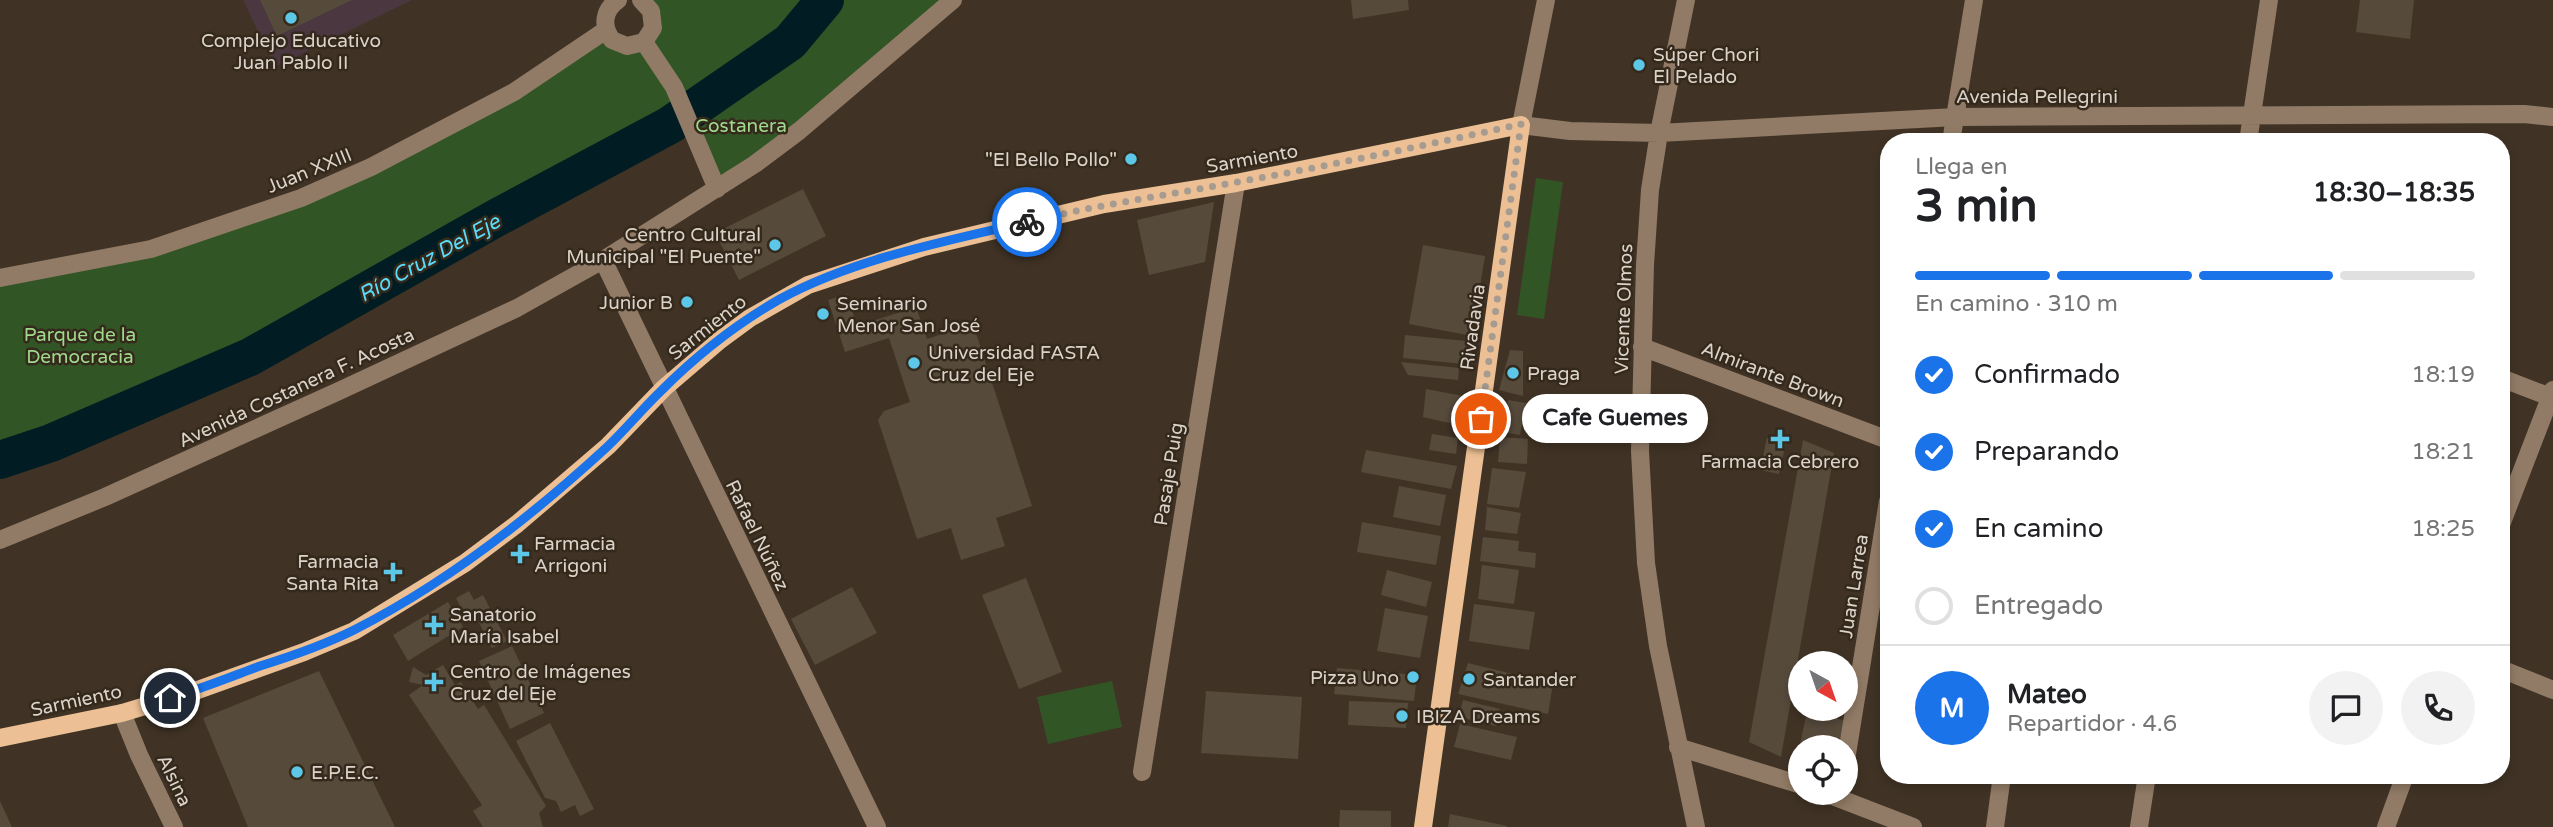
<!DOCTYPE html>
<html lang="es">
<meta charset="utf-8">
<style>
body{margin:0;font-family:"Varela Round",sans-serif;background:#f2f2f2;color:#202124;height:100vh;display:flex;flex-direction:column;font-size:26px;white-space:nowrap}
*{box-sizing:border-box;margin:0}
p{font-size:23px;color:#757577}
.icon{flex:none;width:38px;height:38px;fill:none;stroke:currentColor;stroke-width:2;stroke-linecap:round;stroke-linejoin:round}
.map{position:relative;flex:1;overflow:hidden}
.details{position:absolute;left:1880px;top:133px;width:630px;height:651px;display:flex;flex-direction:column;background:#fff;border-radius:28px;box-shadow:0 4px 10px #0003}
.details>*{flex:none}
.needle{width:46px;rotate:140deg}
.fabs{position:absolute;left:1788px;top:651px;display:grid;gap:14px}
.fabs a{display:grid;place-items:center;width:70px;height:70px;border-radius:50%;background:#fff;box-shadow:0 4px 10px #0003;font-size:35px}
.pin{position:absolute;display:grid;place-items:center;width:60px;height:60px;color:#fff;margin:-30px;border:4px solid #fff;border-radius:50%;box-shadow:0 2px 7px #0007}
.courier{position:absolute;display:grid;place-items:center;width:70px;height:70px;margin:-35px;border:5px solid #1a73e8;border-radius:50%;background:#fff;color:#222;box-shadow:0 2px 9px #0007}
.bubble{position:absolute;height:49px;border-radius:24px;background:#fff;box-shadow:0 4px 10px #0003;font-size:23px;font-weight:700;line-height:49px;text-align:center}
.overview em{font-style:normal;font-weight:700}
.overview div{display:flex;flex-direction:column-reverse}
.overview{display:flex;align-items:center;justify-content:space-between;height:119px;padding:0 35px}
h1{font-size:46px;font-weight:700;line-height:52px}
.bar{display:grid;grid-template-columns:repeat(4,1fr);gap:10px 7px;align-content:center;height:84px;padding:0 35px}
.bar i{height:9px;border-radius:5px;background:#e0e0e0}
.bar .current{background:#1a73e8}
.bar p{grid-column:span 4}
.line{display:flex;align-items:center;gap:18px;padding:0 35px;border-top:2px solid #e0e0e0}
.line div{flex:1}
.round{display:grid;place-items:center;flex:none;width:74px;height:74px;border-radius:37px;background:#f2f2f2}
ol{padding:0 35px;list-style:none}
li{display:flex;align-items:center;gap:21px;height:77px}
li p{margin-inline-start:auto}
li .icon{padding:7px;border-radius:50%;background:#1a73e8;color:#fff;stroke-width:4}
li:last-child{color:#757577}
li i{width:38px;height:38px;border:4px solid #e0e0e0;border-radius:50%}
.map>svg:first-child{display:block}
</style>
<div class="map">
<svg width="2553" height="827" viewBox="0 0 2553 827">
<rect width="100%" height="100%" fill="#403325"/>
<path fill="#4a373f" d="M243,0H412L275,67Z"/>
<path fill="#325526" d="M644,0H953L717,189L685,115L670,125L496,218L250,357L51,443L0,460V278L42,271L301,198L608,35L647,39Z
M1536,178L1563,182L1544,319L1517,315Z
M1112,681L1122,727L1048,744L1037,697Z"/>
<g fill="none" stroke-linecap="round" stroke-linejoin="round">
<path stroke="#011d23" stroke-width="38" d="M0,460L51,443L250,357L496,218L670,125L790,42L825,0"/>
</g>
<path fill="#564a3b" d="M260,0H352L277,36Z
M1351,0H1408L1409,10L1353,19Z
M2360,0H2414L2410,39L2356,32Z
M803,189L826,236L739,280L715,233Z
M1214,202L1205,262L1149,275L1137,220Z
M1423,245L1485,256L1472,336L1409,324Z
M847,294L857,326L916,307L927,339L973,324L1032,506L996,518L1005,546L961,560L951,528L917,539L878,420L884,411L910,402L889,338L845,352L828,300Z
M1405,335L1466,341L1464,364L1403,358Z
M1510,350L1523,351V396L1499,390Z
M1401,362L1459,368L1458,380L1408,375Z
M1426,389L1463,396L1458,425L1423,417Z
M1508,400L1526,403L1520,435L1502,432Z
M1432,434L1458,438L1456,454L1429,450Z
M1500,437L1528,439L1527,464L1498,462Z
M1767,438L1786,442L1779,474L1760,470Z
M1803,440L1834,453L1781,757L1749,742Z
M1366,450L1457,466L1451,489L1361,472Z
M1492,468L1526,472L1519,508L1487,504Z
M1399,486L1446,495L1440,526L1393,517Z
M1487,507L1521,513L1517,534L1485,530Z
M1362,522L1441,536L1436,565L1357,552Z
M1483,537L1519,541L1518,551L1536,553L1535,568L1480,561Z
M1482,565L1519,570L1514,604L1478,599Z
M1387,570L1432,582L1426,607L1381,595Z
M1026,578L1062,672L1019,689L982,595Z
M852,587L877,633L815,665L791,619Z
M469,591L474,600L483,595L507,641L492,648L473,611L465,616L456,598Z
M448,602L463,627L408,661L393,635Z
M1474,604L1535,612L1529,650L1469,641Z
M1385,608L1428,616L1420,658L1377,651Z
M512,646L544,713L510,729L479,661Z
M1468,663L1553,684L1548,714L1458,694Z
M443,665L455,685L461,682L478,709L484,705L546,806L539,813L543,827H483L473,811L482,805L409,695L423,685L409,682L413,667L426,675Z
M1337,668L1417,675L1414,701L1334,694Z
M319,671L395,827H248L203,718Z
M1206,691L1302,697L1298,759L1201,753Z
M1463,700L1500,709L1496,726L1459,717Z
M1349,701L1408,703L1406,728L1348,725Z
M1807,712L1848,721L1842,747H1801V763L1796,762Z
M550,723L594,809L580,816L575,805L561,812L556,801L545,798L516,741Z
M1460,724L1517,737L1511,760L1454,747Z
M0,801L12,827H0Z
M1340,810L1391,811V827H1339Z
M1450,814L1507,826V827H1448Z"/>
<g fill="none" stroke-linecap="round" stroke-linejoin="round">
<path stroke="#917b66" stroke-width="18" d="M618,0C604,10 601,25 612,40L627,46L644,42L653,28L651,11L641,0
M1546,0L1521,125L1570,131L1659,133L1956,117L2524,114L2553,117
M1686,0L1659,133L1650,190L1645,265L1640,451L1646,563L1658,646L1696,827
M644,42L674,87L717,189
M1951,142L1974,0
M2248,142L2269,0
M603,260L877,827
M0,278L151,249L301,198L371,167L514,92L606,30
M1642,347L1888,440
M2501,378L2553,398
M2501,525L2553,390
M0,540L105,497L339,391L517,308L603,260L755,164L799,131L953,0
M2501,669L2553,690
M122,713L139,755L174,827
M1678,747L1801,785
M1846,760L1888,501
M1142,772L1236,183
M1825,793L1913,827
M1995,827L2002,775
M2139,827L2147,775
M2386,827L2405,775"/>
<path stroke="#ecc094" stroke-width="18" d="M0,738L122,713L195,691L304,652L354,631L465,563L517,524L608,446L664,388L720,340L750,318L808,285L924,247L1104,204L1236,183L1521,125L1423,827"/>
</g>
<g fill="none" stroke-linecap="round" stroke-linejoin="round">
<path stroke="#a59b90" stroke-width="7" stroke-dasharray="0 12.6" d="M1027,222C1097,205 1167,195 1238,182C1333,165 1427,145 1521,124L1481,419"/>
<path stroke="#1a73e8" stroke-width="9" d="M170,698C201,689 230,677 260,666C292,656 324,645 354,630C447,583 531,517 607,447C626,429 643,408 662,390C696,356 738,323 780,299C853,259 946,241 1027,222"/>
</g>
<g fill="#5dc7e8" stroke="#35291c" stroke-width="2.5">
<circle cx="291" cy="18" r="7"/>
<circle cx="1639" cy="65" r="7"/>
<circle cx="1131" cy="159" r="7"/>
<circle cx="775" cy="245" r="7"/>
<circle cx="687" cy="302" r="7"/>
<circle cx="823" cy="314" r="7"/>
<circle cx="914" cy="363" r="7"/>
<circle cx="1513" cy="373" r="7"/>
<path d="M1776.5 428.5h7v7h7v7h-7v7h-7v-7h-7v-7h7z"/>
<path d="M516.5 543.5h7v7h7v7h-7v7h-7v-7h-7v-7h7z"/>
<path d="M389.5 561.5h7v7h7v7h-7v7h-7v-7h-7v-7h7z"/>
<path d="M430.5 614.5h7v7h7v7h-7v7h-7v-7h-7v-7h7z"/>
<circle cx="1413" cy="677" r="7"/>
<circle cx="1469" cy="679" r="7"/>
<path d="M430.5 671.5h7v7h7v7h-7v7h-7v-7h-7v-7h7z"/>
<circle cx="1402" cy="716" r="7"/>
<circle cx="297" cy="772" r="7"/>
</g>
<g text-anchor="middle" stroke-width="5" stroke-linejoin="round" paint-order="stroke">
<g font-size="19" fill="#dbd3ca" stroke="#35291c" text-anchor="start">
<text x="291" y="47" text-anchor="middle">Complejo Educativo<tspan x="291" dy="22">Juan Pablo II</tspan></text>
<text x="1653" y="61">Súper Chori<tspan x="1653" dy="22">El Pelado</tspan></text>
<text x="1117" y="166" text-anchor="end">"El Bello Pollo"</text>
<text x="761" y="241" text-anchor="end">Centro Cultural<tspan x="761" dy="22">Municipal "El Puente"</tspan></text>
<text x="673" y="309" text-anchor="end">Junior B</text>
<text x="837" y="310">Seminario<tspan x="837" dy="22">Menor San José</tspan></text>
<text x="928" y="359">Universidad FASTA<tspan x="928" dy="22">Cruz del Eje</tspan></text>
<text x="1527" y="380">Praga</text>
<text x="1780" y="468" text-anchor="middle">Farmacia Cebrero</text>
<text x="534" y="550">Farmacia<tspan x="534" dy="22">Arrigoni</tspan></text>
<text x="379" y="568" text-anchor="end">Farmacia<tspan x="379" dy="22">Santa Rita</tspan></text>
<text x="450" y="621">Sanatorio<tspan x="450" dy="22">María Isabel</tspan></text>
<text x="450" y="678">Centro de Imágenes<tspan x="450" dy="22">Cruz del Eje</tspan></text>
<text x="1399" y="684" text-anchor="end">Pizza Uno</text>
<text x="1483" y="686">Santander</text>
<text x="1416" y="723">IBIZA Dreams</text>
<text x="311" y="779">E.P.E.C.</text>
</g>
<g font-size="19" fill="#dbd3ca" stroke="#35291c">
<text x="2037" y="103">Avenida Pellegrini</text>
<text transform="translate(1252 158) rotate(-10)" y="7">Sarmiento</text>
<text transform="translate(309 170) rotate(-22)" y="7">Juan XXIII</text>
<text transform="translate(1623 309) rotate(-88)" y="7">Vicente Olmos</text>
<text transform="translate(707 327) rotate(-38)" y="7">Sarmiento</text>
<text transform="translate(1472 327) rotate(-82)" y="7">Rivadavia</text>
<text transform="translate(1773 374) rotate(21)" y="7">Almirante Brown</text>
<text transform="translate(296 387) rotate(-25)" y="7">Avenida Costanera F. Acosta</text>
<text transform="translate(1168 474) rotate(-81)" y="7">Pasaje Puig</text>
<text transform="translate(758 535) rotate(64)" y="7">Rafael Núñez</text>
<text transform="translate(1853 586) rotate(-81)" y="7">Juan Larrea</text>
<text transform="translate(76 700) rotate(-12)" y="7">Sarmiento</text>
<text transform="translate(175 780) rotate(64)" y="7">Alsina</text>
</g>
<g font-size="19" fill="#9ed98c" stroke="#35291c">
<text x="741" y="132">Costanera</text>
<text x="80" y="341">Parque de la<tspan x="80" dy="22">Democracia</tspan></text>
</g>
<g font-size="21" font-style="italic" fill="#5adcfb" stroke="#35291c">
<text transform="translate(429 258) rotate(-29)" y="7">Río Cruz Del Eje</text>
</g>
</g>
</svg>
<div class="fabs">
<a><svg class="needle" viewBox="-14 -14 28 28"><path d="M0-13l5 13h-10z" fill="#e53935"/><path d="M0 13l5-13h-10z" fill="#757577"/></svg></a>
<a><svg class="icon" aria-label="locate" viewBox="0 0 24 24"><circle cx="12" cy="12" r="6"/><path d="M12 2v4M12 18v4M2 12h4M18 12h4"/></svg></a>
</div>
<div class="pin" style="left:1481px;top:419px;background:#ea580c"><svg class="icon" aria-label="bag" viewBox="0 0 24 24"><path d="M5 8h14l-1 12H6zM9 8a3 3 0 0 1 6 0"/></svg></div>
<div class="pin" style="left:170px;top:698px;background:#1f2937"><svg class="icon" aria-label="home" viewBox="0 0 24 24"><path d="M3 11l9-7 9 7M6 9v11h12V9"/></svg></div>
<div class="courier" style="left:1027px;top:222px"><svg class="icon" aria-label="bike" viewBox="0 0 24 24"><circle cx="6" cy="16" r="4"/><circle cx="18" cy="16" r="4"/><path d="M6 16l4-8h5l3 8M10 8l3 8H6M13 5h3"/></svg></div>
<div class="bubble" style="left:1522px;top:394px;width:186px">Cafe Guemes</div>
<section class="details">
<div class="overview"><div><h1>3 min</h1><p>Llega en</p></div><em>18:30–18:35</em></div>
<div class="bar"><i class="current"></i><i class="current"></i><i class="current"></i><i></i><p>En camino · 310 m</p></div>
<ol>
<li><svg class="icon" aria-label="check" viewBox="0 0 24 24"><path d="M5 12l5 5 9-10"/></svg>Confirmado<p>18:19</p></li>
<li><svg class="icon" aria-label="check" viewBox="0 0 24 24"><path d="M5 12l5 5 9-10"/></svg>Preparando<p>18:21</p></li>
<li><svg class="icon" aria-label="check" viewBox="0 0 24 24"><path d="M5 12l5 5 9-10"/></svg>En camino<p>18:25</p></li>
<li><i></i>Entregado</li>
</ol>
<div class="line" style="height:126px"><b class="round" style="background:#1a73e8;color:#fff">M</b><div><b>Mateo</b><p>Repartidor · 4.6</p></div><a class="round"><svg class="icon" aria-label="chat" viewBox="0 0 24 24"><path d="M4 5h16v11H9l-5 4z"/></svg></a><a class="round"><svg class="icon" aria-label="phone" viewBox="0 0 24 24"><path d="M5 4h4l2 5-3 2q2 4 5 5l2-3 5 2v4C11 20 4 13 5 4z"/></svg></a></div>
</section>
</div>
